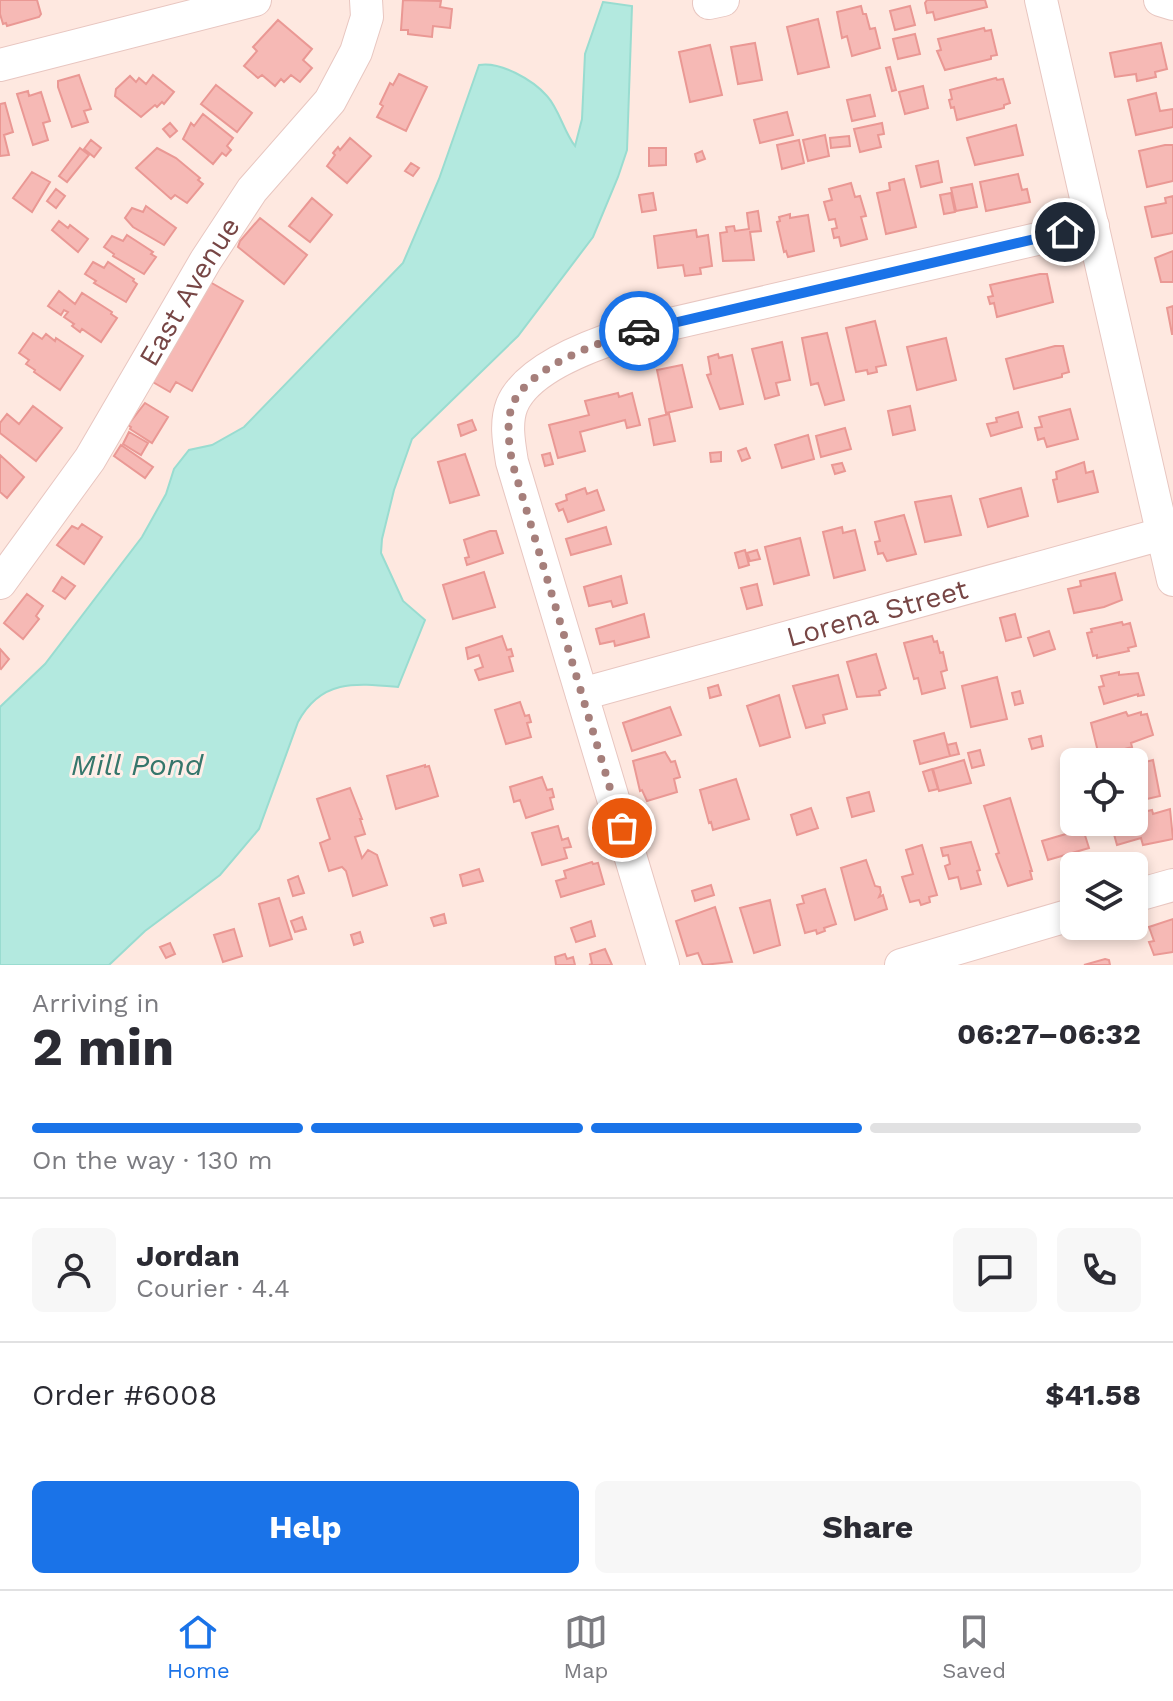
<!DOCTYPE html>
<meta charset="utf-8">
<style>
body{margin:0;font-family:"Work Sans",sans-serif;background:#f7f7f7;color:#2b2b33;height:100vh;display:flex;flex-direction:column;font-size:30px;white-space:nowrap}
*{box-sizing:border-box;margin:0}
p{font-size:26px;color:#7c7c81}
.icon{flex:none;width:44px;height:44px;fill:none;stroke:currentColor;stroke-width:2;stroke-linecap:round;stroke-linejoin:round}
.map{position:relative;height:965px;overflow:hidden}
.side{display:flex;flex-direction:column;background:#fff;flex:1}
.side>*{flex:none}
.buttons{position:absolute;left:1060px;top:748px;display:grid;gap:16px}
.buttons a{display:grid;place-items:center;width:88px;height:88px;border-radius:12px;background:#fff;box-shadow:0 4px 12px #0003;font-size:40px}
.pin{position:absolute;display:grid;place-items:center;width:68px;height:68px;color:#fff;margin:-34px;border:4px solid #fff;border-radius:50%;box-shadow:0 2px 8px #0007}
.courier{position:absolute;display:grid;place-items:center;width:80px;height:80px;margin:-40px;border:6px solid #1a73e8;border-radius:50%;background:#fff;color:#222;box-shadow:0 2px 10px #0007}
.headline em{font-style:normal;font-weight:700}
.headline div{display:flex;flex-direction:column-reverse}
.headline{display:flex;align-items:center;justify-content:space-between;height:136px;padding:0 32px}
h1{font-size:52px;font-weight:700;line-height:60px}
.bar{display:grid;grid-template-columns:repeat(4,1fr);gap:12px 8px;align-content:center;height:96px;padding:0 32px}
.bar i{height:10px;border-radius:6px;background:#e1e1e2}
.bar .active{background:#1a73e8}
.bar p{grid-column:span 4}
.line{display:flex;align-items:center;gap:20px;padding:0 32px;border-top:2px solid #e1e1e2}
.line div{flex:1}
.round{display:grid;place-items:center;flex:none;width:84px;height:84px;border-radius:12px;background:#f7f7f7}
.primary-button{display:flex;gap:16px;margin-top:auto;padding:16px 32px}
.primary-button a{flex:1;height:92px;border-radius:12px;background:#1a73e8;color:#fff;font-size:32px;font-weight:700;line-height:92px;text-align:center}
.primary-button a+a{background:#f7f7f7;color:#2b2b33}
.dock{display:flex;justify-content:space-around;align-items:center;height:112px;border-top:2px solid #e1e1e2;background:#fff;font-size:22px;color:#7c7c81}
.dock a{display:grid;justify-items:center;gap:4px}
.dock .active{color:#1a73e8}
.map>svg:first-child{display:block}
</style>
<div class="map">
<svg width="1173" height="965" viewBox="0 0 1173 965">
<rect width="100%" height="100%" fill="#fee8e0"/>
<path fill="#b3e9df" stroke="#99dcd0" stroke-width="2" d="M603,2L632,6L627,150L618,177L593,237L518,336L412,439L394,490L382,539L381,553L403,601L425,620L398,687C356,683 321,679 298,722L259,829L220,875L145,931L109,965H0V707L45,664L142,537L166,494L174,469L189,450L212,445L244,427L403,263L439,179L479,65C500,61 533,80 547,96C559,109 564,132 575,146L582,119L585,54Z"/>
<path fill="#f6b9b5" stroke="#ea9894" stroke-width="2" d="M0,0H37L41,14L39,17L7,26L6,23L3,24L0,14Z
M403,0L441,1L440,7L452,9L450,28L433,26L432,37L408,34V30H401Z
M927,0H985L987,7L935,20L933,12L927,13L925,3Z
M861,6L863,14H866L870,29L875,28L880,48L852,56L847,36L842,38L837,12Z
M910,6L915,25L895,30L890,11Z
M818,19L829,67L798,74L787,27Z
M278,20L312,49L303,60L312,68L300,82L291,75L284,82L281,79L275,86L262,75L258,78L244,66L257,51L253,47Z
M984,28L985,31L991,30L997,55L991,56V59L945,70L937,51L941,50L938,39Z
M915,34L920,54L898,59L893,39Z
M755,43L762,80L738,84L731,47Z
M1161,43L1167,69L1155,72L1156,77L1137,81L1136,74L1115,77L1110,53Z
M710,45L722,95L690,102L679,52Z
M890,67L896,90L892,91L886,68Z
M399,74L427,87L406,131L377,117L383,106L380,104L390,83L393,85Z
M79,75L91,109L84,111L88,122L72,127L58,87V81Z
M153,75L174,92L164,104L162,102L157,107L155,105L141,117L115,96L116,89L130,76L136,82L139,78L146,84Z
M996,78L997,80L1003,79L1010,103L1004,105V108L957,120L954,107L951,108L949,100L952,99L950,90Z
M216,85L252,113L237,132L201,104Z
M923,86L928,108L905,114L899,92Z
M28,91L29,96L41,92L50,121L43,123L48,140L33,145L17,94Z
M1156,93L1160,111L1173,109V127L1136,135L1128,100Z
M870,95L875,116L852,121L847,100Z
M5,103L13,132L4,135L9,155L0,156V104Z
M787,112L793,135L760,143L754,120Z
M203,114L233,138L227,146L231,150L226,156L222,153L213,164L183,139L191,123L194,126Z
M170,123L177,131L170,137L163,129Z
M882,123L884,134L878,135L881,147L860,152L854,129Z
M1016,125L1023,155L975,165L967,138Z
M825,135L829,156L808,161L803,140Z
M849,136L850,146L831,148L830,138Z
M350,138L371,156L347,183L327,166L335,155L333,153L338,147L340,150Z
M91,140L101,148L94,157L84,149Z
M799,140L804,163L782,169L777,145Z
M1165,145H1173V181L1147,187L1139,151Z
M80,148L89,155L67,182L59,176Z
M157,148L176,158L200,178L198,180L203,184L187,203L175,195L171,199L136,168Z
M649,148H666V165L649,166Z
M702,151L705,159L697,162L695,154Z
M938,161L942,182L921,187L916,166Z
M411,163L419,168L413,176L405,171Z
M32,172L50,182L32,212L13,198Z
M1018,174L1022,190L1027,189L1030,202L986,211L980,182Z
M904,179L916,227L886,234L877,193L890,190L889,183Z
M851,183L855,197L860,196L866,216L861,217L867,239L841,246L839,237L834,238L832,229L837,228L835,219L829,220L824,202L832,200L829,189Z
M972,184L977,207L956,211L951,188Z
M56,189L65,196L56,208L47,201Z
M653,193L656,210L642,212L639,195Z
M951,193L955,212L944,214L940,195Z
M1173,196V233L1152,237L1145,207L1166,203L1165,198Z
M312,198L332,215L310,242L289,226Z
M146,206L176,228L164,245L133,227L125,218L132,208L143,212Z
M758,211L761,231L750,232L754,260L723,261L720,233L727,232L726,227L734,226L735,231L749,229L747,213Z
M790,214V218L808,215L814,251L788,257L786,251L784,252L777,222L780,221L779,217Z
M260,218L307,255L284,284L238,247L240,241Z
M59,221L68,228L70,225L88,239L78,252L52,230Z
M696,230L697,237L708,235L712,266L700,268L701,274L685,276L683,265L658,268L654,236Z
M127,235L153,252L151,254L156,257L144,274L113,256L114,254L104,247L112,236L123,241Z
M1173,251V282H1161L1155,258Z
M93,262L104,268L108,262L134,279L133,281L137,284L126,302L94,283L96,281L85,274Z
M1040,274H1047L1053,302L997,317L994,303L990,304L988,297L993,296L990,285Z
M210,282L243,301L192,391L176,382L170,392L151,381Z
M59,291L75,304L82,293L112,312L111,314L117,318L101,342L82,329L80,332L72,326L74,324L64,317L68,312L64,310L61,315L48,306Z
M1173,306V334H1172L1167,308Z
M875,321L886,365L876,367L877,372L868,374L867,370L856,372L846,328Z
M33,333L42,339L46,334L55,341L56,338L83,356L60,390L34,372L35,370L26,364L29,360L19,353Z
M827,333L844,400L825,405L818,383L811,385L802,338Z
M946,338L956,380L917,390L907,347Z
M782,342L790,380L776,383L779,395L765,399L752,349Z
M1055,346H1063L1069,372L1062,374V377L1014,389L1006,359Z
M718,354L719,358L732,355L743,404L720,409L707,375L711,374L708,357Z
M682,365L692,407L666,413L657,370Z
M618,393L619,397L632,393L640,425L627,428L625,420L580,432L585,451L558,458L549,425L589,415L585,401Z
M145,403L168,417L152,443L130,429L131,427L128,425Z
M33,406L62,428L36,461L0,433V423L7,414L19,424Z
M910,406L915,430L893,435L888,411Z
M1070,409L1078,439L1047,447L1044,438L1038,440L1035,428L1042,427L1039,417Z
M1018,412L1022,427L991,436L987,424L997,422L996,418Z
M669,414L675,441L654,445L649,419Z
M472,420L476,430L461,436L458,425Z
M845,428L851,449L821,457L816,436Z
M129,432L148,443L141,455L123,444Z
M808,435L814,459L782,468L775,445Z
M121,445L153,467L145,478L114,456Z
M746,448L750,458L742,461L738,451Z
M721,452V461L711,462L710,453Z
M550,453L553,464L545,466L542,455Z
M465,454L479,495L450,503L438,462Z
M0,455L24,477L7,498L0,492Z
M1084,462L1086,473L1093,471L1098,492L1058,502L1053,480L1057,479L1056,472Z
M842,463L845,471L835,474L832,465Z
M585,488L587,494L597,490L604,510L568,522L563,509L559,511L556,504L567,500L566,495Z
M1021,488L1028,516L988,527L980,499Z
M951,496L961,535L925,542L915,502Z
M904,515L916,554L887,561L883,553L878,554L875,542L880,541L875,522Z
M82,524L102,537L84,564L57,545L72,526L78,529Z
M606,527L611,544L571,555L566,539Z
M842,527L843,533L855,530L865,570L834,578L823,532Z
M490,531H496L503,553L467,565L465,558L469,557L464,540Z
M800,538L809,575L774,584L765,547Z
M745,550L749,565L739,568L735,553Z
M757,550L760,559L750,561L747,553Z
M484,572L495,607L453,619L443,585Z
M1115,573L1122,600L1104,607L1074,613L1068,589L1081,586L1080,581Z
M621,576L627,603L613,607L611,601L589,606L584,587Z
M62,577L75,586L65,599L53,591Z
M757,584L762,605L747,609L741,588Z
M27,594L43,606L36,616L39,619L23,639L4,623Z
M644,614L649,637L615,646L614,641L600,644L596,629Z
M1015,614L1021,637L1006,641L1000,618Z
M1122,622L1123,625L1130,623L1136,646L1128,648L1129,651L1097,658V655L1093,656L1087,633L1092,632L1091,629Z
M1049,631L1055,649L1034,656L1028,638Z
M502,636L507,650L511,649L513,656L509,657L513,671L479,680L475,670L483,667L479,655L468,659L466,648Z
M932,636L934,642L937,641L940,653L943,652L947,670L941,672L945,688L922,694L918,678L914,679L904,643Z
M0,649L9,659L1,669L0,668Z
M876,654L886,688L879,691L880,695L857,697L847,662Z
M1119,672V675L1138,673L1144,695L1138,696V694L1104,704L1099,687L1104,686L1101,676Z
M838,675L847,709L823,715L825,723L806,728L793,686Z
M997,677L1007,719L971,727L962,686Z
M718,685L721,695L710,698L708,688Z
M1020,691L1023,703L1015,705L1012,693Z
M779,695L790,737L760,746L747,706Z
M520,702L525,716L529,715L531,722L527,723L531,737L506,744L495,710Z
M670,707L681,735L632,751L623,723Z
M1126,712L1128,716L1141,712V715L1147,714L1153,735L1131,743L1132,747L1099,756L1091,723Z
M944,733L950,756L920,764L914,741Z
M1041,736L1043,746L1032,749L1029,739Z
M956,743L959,754L950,756L947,745Z
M980,750L984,765L972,768L968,753Z
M665,752L671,762L675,761L680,777L674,779L677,792L647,801L642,790L640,791L633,761Z
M964,760L971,783L939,791L933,769Z
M1153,760L1160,796L1134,802V765Z
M425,765V767L429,766L438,796L396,809L387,776Z
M932,769L938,789L929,791L923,772Z
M542,777L547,790L552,789L554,797L550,798L553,809L526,818L520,800L514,802L510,787Z
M736,779L749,819L713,830L711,822L709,823L700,790Z
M350,788L362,819H360L365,834L355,837L362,858L368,850L377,855L387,885L353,896L346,871L342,867L329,871L320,843L330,839L317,799Z
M869,792L874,811L852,817L847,798Z
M1010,798L1032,871H1030L1032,879L1008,886L996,854L999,853L984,806Z
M811,808L818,828L797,835L791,815Z
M1170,809L1173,839L1143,845L1141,838L1117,845L1112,827L1124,822H1134V814L1152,810L1153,814Z
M558,826L562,840L568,838L571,847L564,848L567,858L542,865L532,833Z
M1083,829L1089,848L1048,860L1042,841Z
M971,842L980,870L977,871L981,884L961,889L958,877L949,879L945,866L950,864L948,855L943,856L941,848Z
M922,845L937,895L929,897L930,902L921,905L919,900L910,902L902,877L913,874L906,850Z
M866,860L875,886L880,887L881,892L879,897L883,895L887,909L855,920L841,868Z
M592,862L593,864L598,863L604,884L561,897L556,881L566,878L564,871Z
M479,869L483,881L463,886L460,875Z
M298,876L304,893L293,896L288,880Z
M711,885L714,895L695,901L692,891Z
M825,889L836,924L824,928L825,931L817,934L816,930L805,933L797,905L804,903L802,896Z
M279,898L292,939L270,946L259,904Z
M770,900L780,945L754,953L740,908Z
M715,907L732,962L703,965L698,953L687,956L676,921Z
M444,914L446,923L434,926L431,918Z
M302,917L306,929L295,932L291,921Z
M1173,919V952L1154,955L1149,942L1154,941L1149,927Z
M591,921L595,936L576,942L571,928Z
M234,929L242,956L223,962L214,935Z
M360,932L363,942L354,945L351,935Z
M170,943L175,954L166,958L160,947Z
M605,949L612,965H589L592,964L590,954Z
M565,954L567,959L573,957L575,965H556L555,957Z
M1105,959L1109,960L1110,965H1084Z"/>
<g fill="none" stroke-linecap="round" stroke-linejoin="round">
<defs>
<g id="minor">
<path d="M1041,0L1173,580"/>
<path d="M1160,0L1173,4"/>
<path d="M709,3L723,0"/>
<path d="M0,65L255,0"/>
<path id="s1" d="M0,583L90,459L206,260L252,190L330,101L356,52L367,17L366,0"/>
<path id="s2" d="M582,694L1173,531"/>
<path d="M1134,896L1173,885"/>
<path d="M663,965L512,462C509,443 505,423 512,405C527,369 589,346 623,335L1093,226"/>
<path d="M901,965L1074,914"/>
</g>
</defs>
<use href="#minor" stroke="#e8c6c0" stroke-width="34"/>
<use href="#minor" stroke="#fff" stroke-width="32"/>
</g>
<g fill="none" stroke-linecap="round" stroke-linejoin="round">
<path stroke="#a67f7b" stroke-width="8" stroke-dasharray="0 14.4" d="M622,828L512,462C509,443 506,424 512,406C526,368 602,340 639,331"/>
<path stroke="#1a73e8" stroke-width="10" d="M639,331L1065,232"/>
</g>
<g text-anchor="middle" stroke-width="6" stroke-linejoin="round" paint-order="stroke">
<g font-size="28" fill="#774645" stroke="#ffeee8">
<text dy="10" stroke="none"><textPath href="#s1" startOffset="348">East Avenue</textPath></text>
<text dy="10" stroke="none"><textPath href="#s2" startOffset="306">Lorena Street</textPath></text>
</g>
<g font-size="30" font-style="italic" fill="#35766b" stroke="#ffeee8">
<text x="137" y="775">Mill Pond</text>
</g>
</g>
</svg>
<div class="buttons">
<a><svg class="icon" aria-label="locate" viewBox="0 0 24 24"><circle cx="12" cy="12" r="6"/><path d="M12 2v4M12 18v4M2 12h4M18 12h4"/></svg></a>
<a><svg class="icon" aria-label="layers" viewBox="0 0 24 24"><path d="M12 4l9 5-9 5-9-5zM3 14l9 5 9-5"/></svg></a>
</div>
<div class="pin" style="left:622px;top:828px;background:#ea580c"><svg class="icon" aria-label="bag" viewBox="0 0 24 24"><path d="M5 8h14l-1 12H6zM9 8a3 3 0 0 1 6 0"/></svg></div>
<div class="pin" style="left:1065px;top:232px;background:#1f2937"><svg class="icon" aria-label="home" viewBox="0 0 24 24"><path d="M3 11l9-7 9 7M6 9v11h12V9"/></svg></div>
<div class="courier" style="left:639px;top:331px"><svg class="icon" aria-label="car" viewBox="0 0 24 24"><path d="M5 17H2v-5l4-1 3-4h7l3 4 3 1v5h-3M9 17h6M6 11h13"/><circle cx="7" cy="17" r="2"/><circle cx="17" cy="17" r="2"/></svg></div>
</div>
<section class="side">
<div class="headline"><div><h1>2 min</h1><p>Arriving in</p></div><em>06:27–06:32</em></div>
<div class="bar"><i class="active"></i><i class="active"></i><i class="active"></i><i></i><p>On the way · 130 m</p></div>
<div class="line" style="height:144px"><a class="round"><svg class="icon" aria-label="person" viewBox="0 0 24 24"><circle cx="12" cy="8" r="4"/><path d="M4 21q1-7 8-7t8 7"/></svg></a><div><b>Jordan</b><p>Courier · 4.4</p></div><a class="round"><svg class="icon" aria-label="chat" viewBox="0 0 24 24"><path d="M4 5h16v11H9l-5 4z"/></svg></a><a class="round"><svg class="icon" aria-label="phone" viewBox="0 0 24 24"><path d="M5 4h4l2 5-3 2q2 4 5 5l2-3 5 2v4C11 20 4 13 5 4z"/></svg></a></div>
<div class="line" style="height:104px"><div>Order #6008</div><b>$41.58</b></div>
<div class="primary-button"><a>Help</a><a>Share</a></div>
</section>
<nav class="dock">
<a class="active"><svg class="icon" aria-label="home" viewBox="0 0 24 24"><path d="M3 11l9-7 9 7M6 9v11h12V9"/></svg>Home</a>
<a><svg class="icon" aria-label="map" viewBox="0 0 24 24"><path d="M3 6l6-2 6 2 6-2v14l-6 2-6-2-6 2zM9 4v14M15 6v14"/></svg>Map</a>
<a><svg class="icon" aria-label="saved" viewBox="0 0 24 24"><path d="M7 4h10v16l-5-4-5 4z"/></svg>Saved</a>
</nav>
